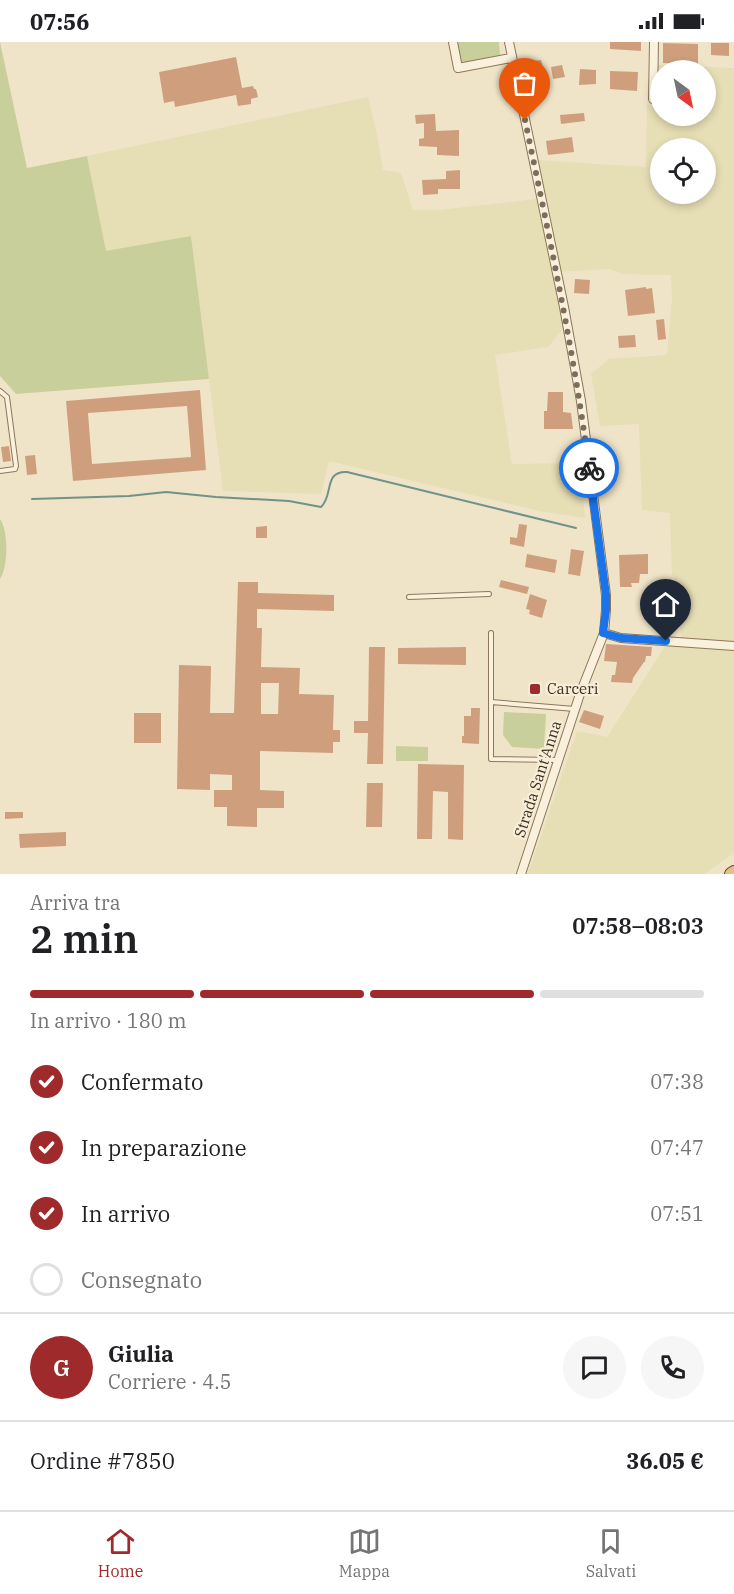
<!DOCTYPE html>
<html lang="it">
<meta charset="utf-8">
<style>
body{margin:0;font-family:"IBM Plex Serif",serif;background:#f6f6f6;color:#202124;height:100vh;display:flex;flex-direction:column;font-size:22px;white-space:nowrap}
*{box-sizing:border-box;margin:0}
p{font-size:20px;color:#757577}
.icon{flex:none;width:33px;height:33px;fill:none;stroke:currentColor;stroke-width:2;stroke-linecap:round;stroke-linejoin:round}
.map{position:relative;height:832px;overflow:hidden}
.drawer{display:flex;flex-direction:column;background:#fff;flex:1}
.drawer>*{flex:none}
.needle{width:39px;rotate:147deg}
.fabs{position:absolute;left:650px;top:18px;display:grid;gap:12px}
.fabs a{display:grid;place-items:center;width:66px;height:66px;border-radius:50%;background:#fff;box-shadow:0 3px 9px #0003;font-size:30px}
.pin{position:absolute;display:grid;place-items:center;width:51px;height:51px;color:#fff;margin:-62px -26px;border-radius:50% 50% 50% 0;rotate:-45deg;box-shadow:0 0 6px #0007}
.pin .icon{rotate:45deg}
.courier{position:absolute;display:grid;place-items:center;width:60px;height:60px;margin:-30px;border:4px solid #1a73e8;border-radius:50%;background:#fff;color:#222;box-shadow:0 2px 8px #0007}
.summary em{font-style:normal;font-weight:600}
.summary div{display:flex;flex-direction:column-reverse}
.summary{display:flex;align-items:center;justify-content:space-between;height:102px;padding:0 30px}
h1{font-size:39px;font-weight:600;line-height:45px}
.bar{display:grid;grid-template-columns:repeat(4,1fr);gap:9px 6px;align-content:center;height:72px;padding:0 30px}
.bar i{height:8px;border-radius:4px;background:#e0e0e0}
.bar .current{background:#9e2a2b}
.bar p{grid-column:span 4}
.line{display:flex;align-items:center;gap:15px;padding:0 30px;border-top:2px solid #e0e0e0}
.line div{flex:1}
.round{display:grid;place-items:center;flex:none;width:63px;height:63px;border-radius:32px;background:#f6f6f6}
ol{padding:0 30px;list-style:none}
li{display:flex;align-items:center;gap:18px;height:66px}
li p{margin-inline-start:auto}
li .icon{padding:6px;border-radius:50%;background:#9e2a2b;color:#fff;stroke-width:4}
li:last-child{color:#757577}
li i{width:33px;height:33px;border:3px solid #e0e0e0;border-radius:50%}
.status{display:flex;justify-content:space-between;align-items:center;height:42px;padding:0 30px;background:#fff;direction:ltr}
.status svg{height:16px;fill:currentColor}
.menu{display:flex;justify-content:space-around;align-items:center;height:84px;border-top:2px solid #e0e0e0;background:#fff;font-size:16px;color:#757577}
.menu a{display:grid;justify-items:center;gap:3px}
.menu .current{color:#9e2a2b}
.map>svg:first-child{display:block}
</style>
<div class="status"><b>07:56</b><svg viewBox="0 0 49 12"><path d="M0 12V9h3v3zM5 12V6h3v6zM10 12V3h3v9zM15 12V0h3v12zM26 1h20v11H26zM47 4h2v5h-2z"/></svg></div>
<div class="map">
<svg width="734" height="832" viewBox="0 0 734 832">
<rect width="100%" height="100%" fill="#f0e4c8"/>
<path fill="#e6deb5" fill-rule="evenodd" d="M659,23L734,26V811L705,832H528L577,689L607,695L666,603L681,599L678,542L672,532L670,471L642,468L639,382L600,384L591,332L609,317L667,313L672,258L671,233L623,232L609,227L556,230L566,283L548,305L495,313L512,422L579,421L585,476L539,469L329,419L321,452L223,449L191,194L106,210L87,114L368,55L377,92L383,128L401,131L413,168H438L545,156L536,118L646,125L647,60H657ZM660,28H705V74H660ZM660,106H705V152H660Z"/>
<path fill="#c9cf9b" d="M0,0L27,126L87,114L106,209L191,194L209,337L16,352L0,334Z
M451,0H499L500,13L455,23Z
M0,477C9,489 8,526 0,537Z
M504,670L546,672L544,707L512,705L503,693Z
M396,704L428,705V719H396Z"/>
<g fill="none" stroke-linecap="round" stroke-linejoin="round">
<path stroke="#6f938a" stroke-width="2" d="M32,457L129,454L166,450L216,455L289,459L321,465C334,453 323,429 347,430L576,486"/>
</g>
<path fill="#cf9f7d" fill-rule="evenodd" d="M610,0H641V9L610,7Z
M663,1L698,2V22L663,21Z
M711,1H729V14L711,13Z
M236,15L242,46L253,44L254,47H256L258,55L251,57V62L238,64L236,53L175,65L174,59L164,61L159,30Z
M541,18L543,26L538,27L543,52L537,54L534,40L529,41L527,29L535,27L533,19Z
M562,23L565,35L553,37L551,25Z
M580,27L596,28V42L579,43Z
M610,29L638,30L637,49L610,47Z
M584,71L585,79L561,82L560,73Z
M435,72L436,89L459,88V114L437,113V105L419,104V97L424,96V81L416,82L415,73Z
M572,95L574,110L548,113L546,99Z
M460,128V147H438V152L423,153L422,138L446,137V129Z
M575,237L590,238L589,252L574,251Z
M646,245V247L652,246L655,271L628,274L625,248Z
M664,277L666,297L658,298L656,278Z
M635,293L636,305L619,306L618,294Z
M200,348L206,428L73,439L66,359ZM187,364L191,415L92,422L88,371Z
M548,350H563V370L571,371L573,387H544V369H547Z
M9,404L11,419L3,420L1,405Z
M611,407V412H613V418H615L616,435L602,436L600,408Z
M35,413L37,432L27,433L25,414Z
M519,482L527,483L524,505L510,502V495L517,496Z
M267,484V496H256V485Z
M571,507L584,509L580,534L568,532Z
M527,512L557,518L555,531L525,525Z
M648,512V532H640L639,541H631L632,545H620L619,513Z
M501,538L529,545L527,552L499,545Z
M238,540H258V551L334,553V569L257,567V586H262L261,625L300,626L299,652L334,653L333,688H340V700H333V711L260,709V748L284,749V766H257V785L227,784V765H214V748H232V733L210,732V748L177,747L179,623L211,624L210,671H234ZM261,641H279L278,672H261Z
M530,552L547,558L542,576L529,572L530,568L526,567Z
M606,602L652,605L651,614H646L645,620H644L633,636L632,641L611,640L612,633H615L617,620L604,619Z
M369,605H385L383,722H367L368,691H354V679H368Z
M466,605V623L398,622V606Z
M471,666H480L479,702L462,701V694H464V674H471Z
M584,668L604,674L600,687L579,680Z
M134,671H161V701H134Z
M418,722L464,723L463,798L448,797V750L433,749L432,797H417Z
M367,741H383L382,785H366Z
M5,770H23V776L5,777Z
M66,790V804L20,806L19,792Z"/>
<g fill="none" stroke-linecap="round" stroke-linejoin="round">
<defs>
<path id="service" d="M0,349L7,355L16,424L15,427L0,429
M409,555L489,552
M491,660V591
M558,718L491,717V660L575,667"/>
<path id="minor" d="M453,0L458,26L511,16
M509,0L564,265L581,359L606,553V568L604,591L580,652L521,832
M653,57L654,0
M604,591L621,596L734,604"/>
<path id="trunk" d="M731,832L734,830"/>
</defs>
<use href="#service" stroke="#8d765c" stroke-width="6"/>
<use href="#minor" stroke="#8d765c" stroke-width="10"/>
<use href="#trunk" stroke="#5b4430" stroke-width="14"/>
<use href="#service" stroke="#faf1dc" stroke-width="4"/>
<use href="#minor" stroke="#faf1dc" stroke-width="8"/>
<use href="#trunk" stroke="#eabe7c" stroke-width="12"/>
</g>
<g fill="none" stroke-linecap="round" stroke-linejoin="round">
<path stroke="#7c6e5b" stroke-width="6" stroke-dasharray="0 10.8" d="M525,78C549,194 574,309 589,426"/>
<path stroke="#1a73e8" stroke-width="8" d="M589,426L606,553V568L603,591L621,596L666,599"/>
</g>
<rect fill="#9e2a2b" stroke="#f7eed8" stroke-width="2" x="529" y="641" width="12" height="12" rx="3"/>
<g text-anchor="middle" stroke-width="4.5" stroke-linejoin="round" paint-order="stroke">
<g font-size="15" fill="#3d2e20" stroke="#f7eed8" text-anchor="start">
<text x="547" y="652">Carceri</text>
</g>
<g font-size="15" fill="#3d2e20" stroke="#f7eed8">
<text transform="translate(538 737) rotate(-72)" y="5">Strada Sant'Anna</text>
</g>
</g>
</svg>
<div class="fabs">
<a><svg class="needle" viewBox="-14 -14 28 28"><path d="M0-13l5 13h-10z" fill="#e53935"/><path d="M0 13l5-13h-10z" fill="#757577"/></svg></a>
<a><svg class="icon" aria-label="locate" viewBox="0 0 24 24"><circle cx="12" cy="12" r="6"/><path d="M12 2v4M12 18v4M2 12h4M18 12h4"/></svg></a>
</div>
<div class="pin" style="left:525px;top:78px;background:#ea580c"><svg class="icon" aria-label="bag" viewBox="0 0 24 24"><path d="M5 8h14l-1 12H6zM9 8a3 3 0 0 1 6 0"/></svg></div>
<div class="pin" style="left:666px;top:599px;background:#1f2937"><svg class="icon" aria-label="home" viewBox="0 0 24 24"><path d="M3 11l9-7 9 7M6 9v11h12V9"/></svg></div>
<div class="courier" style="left:589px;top:426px"><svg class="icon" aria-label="bike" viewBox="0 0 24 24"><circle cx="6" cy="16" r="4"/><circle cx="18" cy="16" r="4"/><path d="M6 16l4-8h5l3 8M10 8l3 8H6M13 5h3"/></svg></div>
</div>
<section class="drawer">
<div class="summary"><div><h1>2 min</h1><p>Arriva tra</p></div><em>07:58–08:03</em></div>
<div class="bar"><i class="current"></i><i class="current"></i><i class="current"></i><i></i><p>In arrivo · 180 m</p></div>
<ol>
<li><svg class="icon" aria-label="check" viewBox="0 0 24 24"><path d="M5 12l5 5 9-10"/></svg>Confermato<p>07:38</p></li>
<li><svg class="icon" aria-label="check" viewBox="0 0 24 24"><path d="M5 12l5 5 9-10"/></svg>In preparazione<p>07:47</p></li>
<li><svg class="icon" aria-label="check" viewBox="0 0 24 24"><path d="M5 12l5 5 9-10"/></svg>In arrivo<p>07:51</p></li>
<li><i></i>Consegnato</li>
</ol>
<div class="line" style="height:108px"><b class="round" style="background:#9e2a2b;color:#fff">G</b><div><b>Giulia</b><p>Corriere · 4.5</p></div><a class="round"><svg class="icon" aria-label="chat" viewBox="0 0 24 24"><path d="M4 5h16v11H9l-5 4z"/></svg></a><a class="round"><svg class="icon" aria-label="phone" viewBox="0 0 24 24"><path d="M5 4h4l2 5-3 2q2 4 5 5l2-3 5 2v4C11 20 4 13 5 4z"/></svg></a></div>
<div class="line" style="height:78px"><div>Ordine #7850</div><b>36.05 €</b></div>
</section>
<nav class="menu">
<a class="current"><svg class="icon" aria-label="home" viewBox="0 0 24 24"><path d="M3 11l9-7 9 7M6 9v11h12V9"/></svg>Home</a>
<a><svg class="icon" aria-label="map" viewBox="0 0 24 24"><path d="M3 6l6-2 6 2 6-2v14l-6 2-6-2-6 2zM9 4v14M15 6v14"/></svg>Mappa</a>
<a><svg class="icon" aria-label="saved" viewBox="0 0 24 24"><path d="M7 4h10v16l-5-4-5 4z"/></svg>Salvati</a>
</nav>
